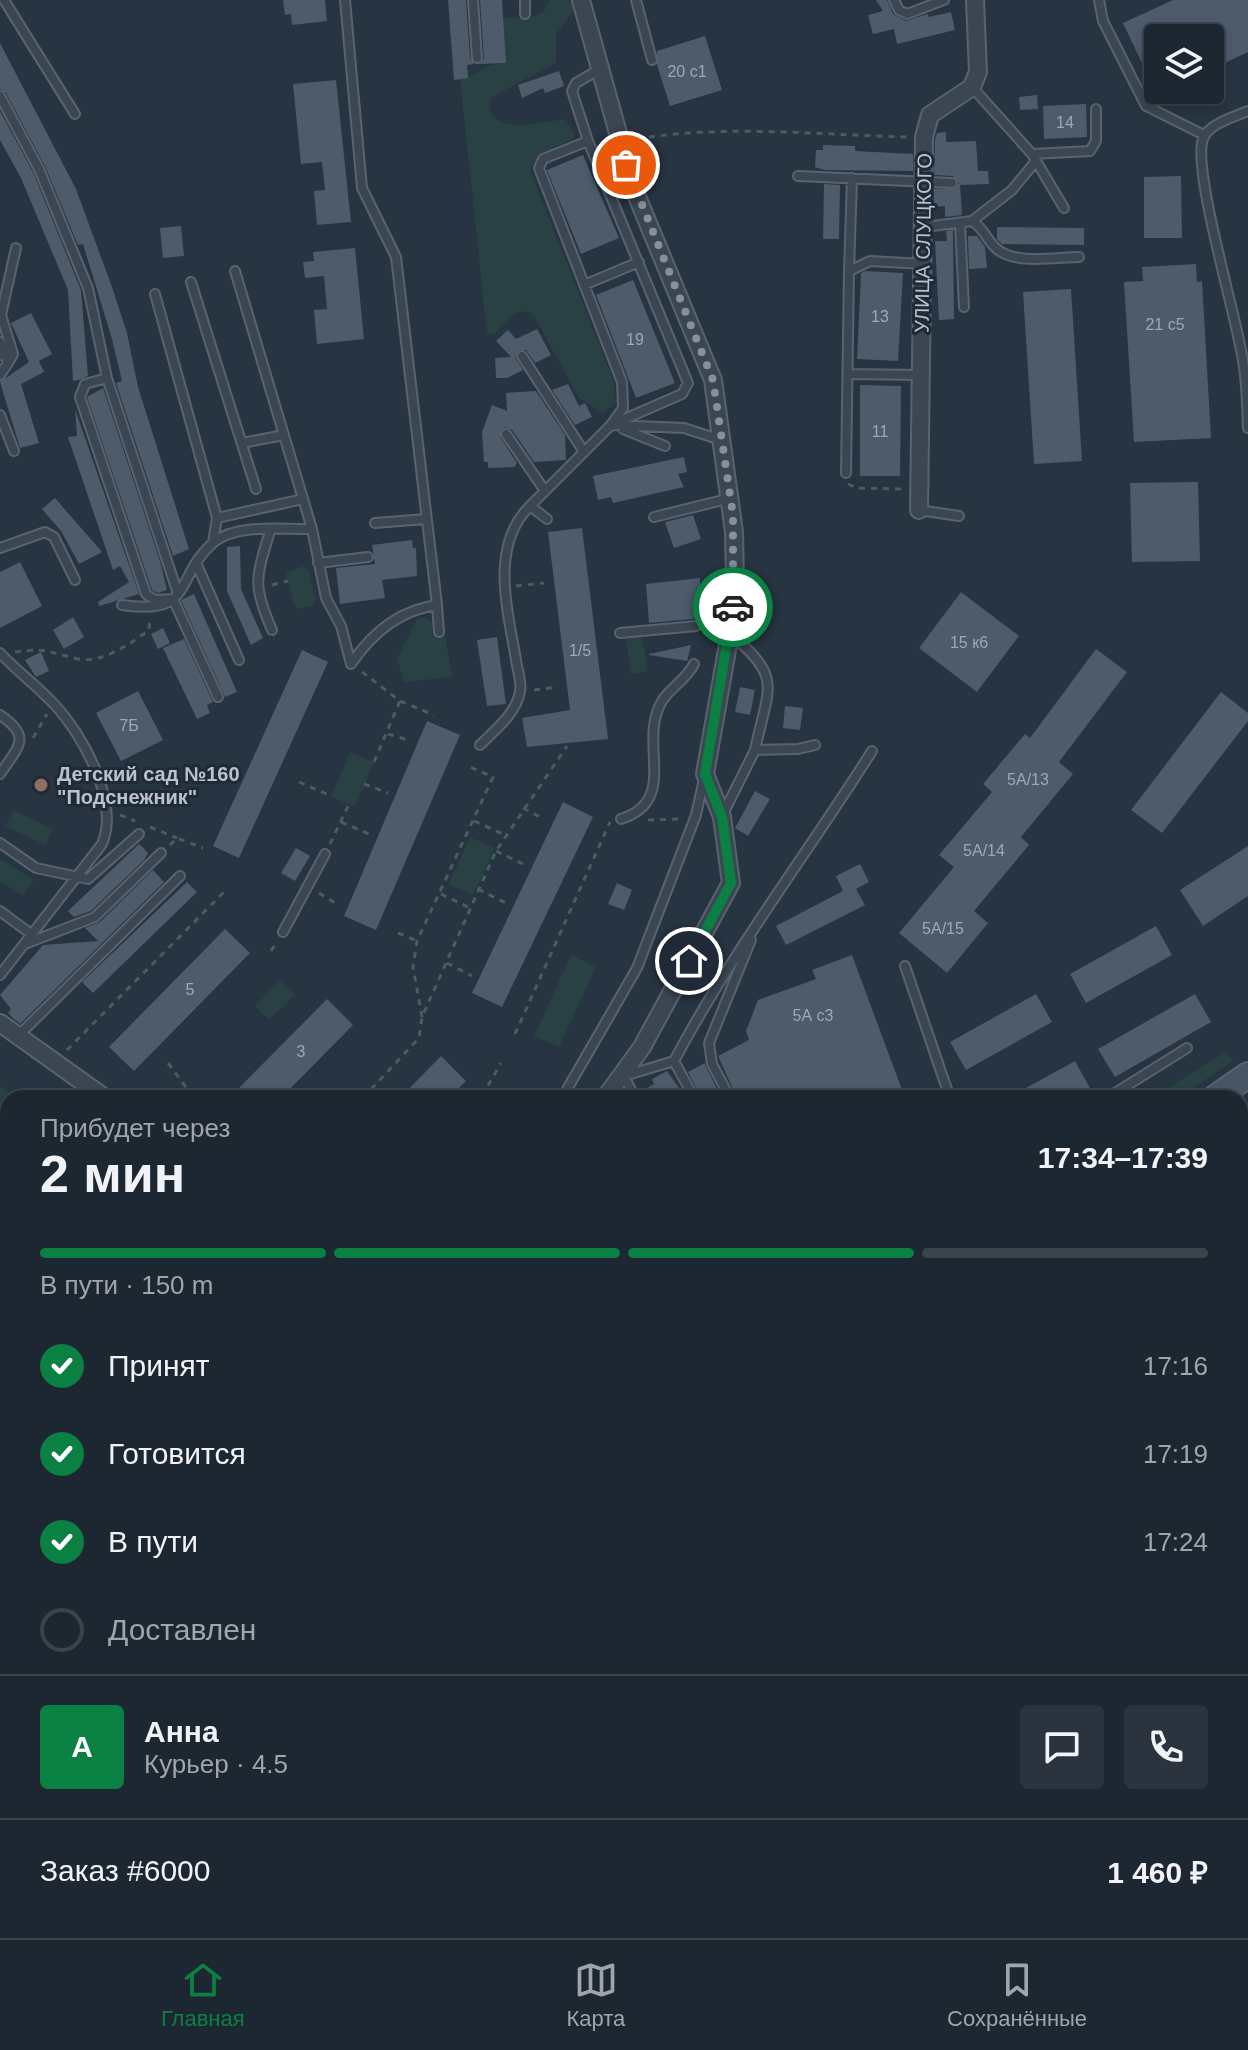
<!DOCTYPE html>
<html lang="ru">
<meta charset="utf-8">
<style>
body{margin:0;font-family:Arial,sans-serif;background:#2a333e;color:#f1f3f6;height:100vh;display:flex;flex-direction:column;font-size:30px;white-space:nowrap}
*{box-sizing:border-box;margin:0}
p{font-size:26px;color:#a0a5ac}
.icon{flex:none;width:44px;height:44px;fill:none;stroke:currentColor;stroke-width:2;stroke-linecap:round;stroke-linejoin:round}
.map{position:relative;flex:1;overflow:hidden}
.drawer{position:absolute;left:0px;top:1090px;width:1248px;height:848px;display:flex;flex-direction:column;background:#1d2732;border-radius:24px 24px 0 0;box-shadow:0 4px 12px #0003,0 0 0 2px #3b444d}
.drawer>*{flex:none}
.buttons{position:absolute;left:1144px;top:24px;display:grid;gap:16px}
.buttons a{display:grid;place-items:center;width:80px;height:80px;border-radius:8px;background:#1d2732;box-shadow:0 4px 12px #0003,0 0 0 2px #3b444d;font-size:40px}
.pin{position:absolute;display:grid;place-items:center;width:68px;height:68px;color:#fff;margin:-34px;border:4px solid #fff;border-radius:50%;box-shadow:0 2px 8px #0007}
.courier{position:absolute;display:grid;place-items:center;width:80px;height:80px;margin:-40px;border:6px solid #0b8043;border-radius:50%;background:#fff;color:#222;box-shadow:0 2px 10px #0007}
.overview em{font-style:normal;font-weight:800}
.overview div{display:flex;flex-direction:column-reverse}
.overview{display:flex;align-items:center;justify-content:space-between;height:136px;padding:0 40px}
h1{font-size:52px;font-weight:800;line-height:60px}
.bar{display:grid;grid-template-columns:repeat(4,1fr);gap:12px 8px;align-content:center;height:96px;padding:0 40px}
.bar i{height:10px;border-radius:6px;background:#3b444d}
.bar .active{background:#0b8043}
.bar p{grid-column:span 4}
.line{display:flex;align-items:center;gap:20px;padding:0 40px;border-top:2px solid #3b444d}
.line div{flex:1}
.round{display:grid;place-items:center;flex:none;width:84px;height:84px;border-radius:8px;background:#2a333e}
ol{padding:0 40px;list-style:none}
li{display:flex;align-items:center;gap:24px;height:88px}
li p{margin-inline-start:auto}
li .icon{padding:8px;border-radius:50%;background:#0b8043;color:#fff;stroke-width:4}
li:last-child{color:#a0a5ac}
li i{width:44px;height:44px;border:4px solid #3b444d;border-radius:50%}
.tabs{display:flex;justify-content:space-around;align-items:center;height:112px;border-top:2px solid #3b444d;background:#1d2732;font-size:22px;color:#a0a5ac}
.tabs a{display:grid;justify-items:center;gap:4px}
.tabs .active{color:#0b8043}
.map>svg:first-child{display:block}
</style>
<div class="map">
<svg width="1248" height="1938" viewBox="0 0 1248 1938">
<rect width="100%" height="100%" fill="#273442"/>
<path fill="#294143" d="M549,0H573L574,11L556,34V63L490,98C484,138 542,122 565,119L575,134L573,139L538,155L530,170L614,382L616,403L603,413L579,398L533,314C514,304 505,326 493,335L487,334L460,79C475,78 480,64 505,63L503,18C520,17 546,21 549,0Z
M304,566L309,570L316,601L312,606L299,609L294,606L286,573Z
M424,617L431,621L433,637L445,635L452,677L404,682L397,659L417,619Z
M642,636L648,671L631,674L626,639Z
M350,752L374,762L355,807L331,797Z
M13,810L53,829L45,845L5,826Z
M470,837L495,848L473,895L449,884Z
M0,859L34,880L23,896L0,881Z
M571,955L596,967L559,1047L534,1036Z
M280,980L295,995L269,1020L255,1006Z
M1226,1052L1233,1061L1178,1098H1152Z
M0,1086L16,1098H8V1220L0,1214Z
M1240,1281L1248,1283V1477L1240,1465Z
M1248,1577V1834H1245L1240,1829V1584Z
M563,1930H665L675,1938H571Z
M830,1930H899L892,1938H830Z"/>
<path fill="#4d5b6b" d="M283,0H325L327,21L292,25L291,14L285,15Z
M448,0H466L470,58L474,64L467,65L468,78L454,80Z
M480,0H502L506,63L480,64L484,58Z
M876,0H887L893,14L906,21L927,14L929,17L951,12L955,30L897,44L894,29L873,34L868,15L883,11Z
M1173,0H1248V52L1210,70V38H1158V97L1123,23Z
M705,36L722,90L670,106L657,65V51Z
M0,43L76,189L112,287L127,333L138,387L189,549L173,556L116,383L122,381L112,339L83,244L78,245L45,166L6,93L0,89Z
M559,71L564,86L545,93L543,88L522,98L518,85Z
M336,80L351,222L317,225L314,191L325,190L322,162L301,164L293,84Z
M1037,95L1038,109L1020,110L1019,97Z
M1086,104L1087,137L1044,139L1043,106Z
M0,111L33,172L81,290L88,376L79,380L73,381L68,290L21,178L0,140Z
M946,132V142L976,141L978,171H988L989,184L960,185L962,215L945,217V206L934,207V189H954L959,183L953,176L934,175L935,139L937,133Z
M823,145L855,146V151L913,154V171L824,170L815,167L816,150H823Z
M583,155L619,238L581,254L547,170Z
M1181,176L1182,238H1144V177Z
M824,184L840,185L839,239H823Z
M181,226L184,256L163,258L160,228Z
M997,227L1084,228V245L1002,244L997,239Z
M953,230L954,319L939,320L935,241H947L946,231Z
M968,236H977L985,247L987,268L969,269Z
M355,248L364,339L317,344L314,310L327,309L324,276L305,278L303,262L314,261L313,252Z
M1196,264L1197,282L1202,281L1211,438L1134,442L1124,282L1143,281L1142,267Z
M865,271L903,273L898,361L857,359L861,273Z
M633,280L675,383L636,398L596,295Z
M1071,289L1082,461L1034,464L1023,292Z
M31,313L52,354L39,361L44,372L21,384L39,443L20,448L0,382L29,362L11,323Z
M537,329L551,355L535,363L526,350H519L515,357L523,370L507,378H496L495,358L511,357L496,341L508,330L516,339Z
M568,384L579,406L585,403L592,417L575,425L552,390Z
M860,385L901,386L900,476H860Z
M103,388L160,561L167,590L158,593L152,590L87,397Z
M536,391L565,435L566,460L534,462L512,430L505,427L500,437L517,463L514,467L488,468V462H484L482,432L492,405L507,411L506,393Z
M75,409L139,594L99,606L98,602L129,582L120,566L113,570L68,437L77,436Z
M684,457L687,472L678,474L684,487L613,503L611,497L598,500L593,476Z
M1198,482L1200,561L1132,562L1130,483Z
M55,498L102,552L79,564L61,531L42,509Z
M693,515L701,539L674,548L665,522Z
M582,528L608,739L527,747L522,718L570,710L548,532Z
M412,540L413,548H416L417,576L382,580L385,598L340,604L336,568L375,564L372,545Z
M240,546L241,589L263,638L251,645L227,591V547Z
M20,562L42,606L0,628V572Z
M700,578L702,618L649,623L646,584Z
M961,592L1019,636L977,692L919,648Z
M194,594L237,692L225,697L181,600Z
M73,617L84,637L64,649L53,630Z
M163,628L170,643L158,649L151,634Z
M497,637L506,704L487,706L477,640Z
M184,639L213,702L207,705L210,713L197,719L163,648Z
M691,645L687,661L649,655V654Z
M1096,649L1127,672L1059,762L1073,774L1021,837L1029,845L974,911L988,923L947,973L899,933L954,867L939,855L992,792L983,784L1025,734L1030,738Z
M302,650L328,662L239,858L213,846Z
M41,652L49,671L36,677L25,660Z
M740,687L755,690L750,715L735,712Z
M138,691L163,740L121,761L96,713Z
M1221,692L1248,713V721L1162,833L1131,810Z
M785,706L803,708L800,730L783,728Z
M427,721L460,735L376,930L344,916Z
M755,791L770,799L748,836L735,828Z
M563,802L593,817L502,1007L472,993Z
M139,844L148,853L144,860L91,911L74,917L68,911Z
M1248,846V896L1203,926L1180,890Z
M296,848L310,856L295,881L281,873Z
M860,864L869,882L856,889L865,905L786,945L776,926L843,891L836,876Z
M153,870L164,882L20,1024L14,1019L8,1013L11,1009L0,995L43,945L98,941L85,928L100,922Z
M187,882L197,892L93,993L82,982Z
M617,883L632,890L624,910L608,904Z
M1156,926L1172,955L1086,1003L1070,974Z
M225,929L250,953L134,1071L109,1047Z
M852,955L905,1098H737L718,1056L749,1040L746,1031L758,1000L816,979L812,970Z
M1036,994L1052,1022L966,1070L950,1042Z
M1195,994L1211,1022L1115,1077L1098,1049Z
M327,999L353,1025L281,1098H229Z
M441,1056L466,1081L449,1098H400Z
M1075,1061L1091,1090L1076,1098H1008Z
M705,1063L706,1067L722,1098H701L688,1072Z
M667,1071L686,1098H642L640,1092L654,1084L652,1079Z"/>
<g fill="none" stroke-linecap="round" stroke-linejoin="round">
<defs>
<path id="lane" d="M4,0L75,114
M345,0L362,188L396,257L437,605C399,610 372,633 351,664
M473,0L477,58
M525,0V14
M636,0L652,60
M894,0L899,10L907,14L944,0
M1099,0L1103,21L1146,106L1204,135
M600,69L576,83L572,91L588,141L543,159L539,168L622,382L623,408L611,425
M972,87L1032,154L1064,208
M0,96L39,169L88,288L107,378L178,594
M1248,111C1234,117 1208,124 1203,139C1192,170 1237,318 1243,361C1247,383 1247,406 1248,428
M588,141L688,383L682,394L611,425
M1032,154L1090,151L1096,141V109
M798,176L952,183
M972,221L1012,190L1036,161
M960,223L964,307
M924,227L972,221C985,229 986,240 997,249C1015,265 1057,257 1079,257
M235,271L312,529L326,598L341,626L351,664
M849,271L852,178
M191,282L256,489
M584,285L639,262
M155,294L217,518L303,499
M0,342L5,352L0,355
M522,356L584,452
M8,363L13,354L1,315L16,248
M848,374L920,375
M0,375L8,363L5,352
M107,378L85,384L80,397L146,594L155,600L173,599L218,697
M0,415L14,451
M623,429L665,446
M506,434L545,491
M242,443L284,435
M846,473L849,271L870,261L923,264
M530,506L611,425L684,428L721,440
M919,510L959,516
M654,517L731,498
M375,523L426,519
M270,531C256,578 252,584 272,630
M213,542L217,518
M0,548L45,532L54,537L75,580
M318,563L368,557
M197,565L239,660
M122,605C196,616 173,577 214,542C237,523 283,530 312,529
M437,605L439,632
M620,633L696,626
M730,634C784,678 768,687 755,750
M0,653C17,671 37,686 54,704C83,735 120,802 102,844L0,975
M0,715C33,737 18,747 0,774
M480,745C494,731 517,713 520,691C522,682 517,669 516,660C508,611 489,546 530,506L547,519
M722,816L755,750L798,749L815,745
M621,819C680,800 637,743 662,701C671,687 686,680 694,664
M0,843L36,868L88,879L139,834
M0,911L31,934
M283,932L325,854
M25,944L95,917L161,853
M905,966L950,1098
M18,1036L180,876
M674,1061L694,1098
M562,1098L637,968L696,815L704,779
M635,1098L624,1076L674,1061C732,952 807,854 872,751
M730,1098L712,1064L709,1043L751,940
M1107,1098L1187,1048
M1240,1114L1248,1115
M1240,1185L1248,1186
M1240,1265L1248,1268
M8,1327L2,1336L8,1339
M0,1465L8,1470
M1240,1496L1248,1508
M0,1538L8,1548
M1240,1556L1248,1548
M0,1636L8,1649
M1240,1841L1248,1848
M0,1873L8,1884
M1240,1875L1248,1866
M42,1930L48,1938
M148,1930L153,1938
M218,1930L223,1938
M308,1930L311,1938
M416,1930L422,1938
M483,1930L491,1938
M558,1930L567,1938
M1096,1930L1104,1938
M1015,1938L1025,1930
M1182,1938L1189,1930"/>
<path id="street" d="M581,0L633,187L713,380L734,532L735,583L730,633L705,774L722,817L731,883L642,1047L605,1098
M919,510L924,137L930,115L972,87L978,72L975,0
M0,1023L105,1098"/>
<path id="secondary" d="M1215,1098L1248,1075
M0,1398L8,1403"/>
</defs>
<use href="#lane" stroke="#59636f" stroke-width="12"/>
<use href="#street" stroke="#59636f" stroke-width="20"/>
<use href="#secondary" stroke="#59636f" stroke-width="28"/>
<path stroke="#475e60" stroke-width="3" stroke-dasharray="6 6" stroke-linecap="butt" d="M637,139C727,124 817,135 908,137
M848,484L857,488L903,489
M272,585L288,581
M516,586L544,583
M15,652C47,647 50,653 78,659C102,664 131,643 149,630L150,617
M362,672L400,701L434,715
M534,690L558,687
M388,734L411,741
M33,738L47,714
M374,762L400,701
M299,782L331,796
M364,784L388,793
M523,808L544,819
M120,815L135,821
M648,820L680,819
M474,821L505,835
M341,822L369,834
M150,827L177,838
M330,844L349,804
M170,845L177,838L203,848
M496,851L523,864
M478,889L506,903
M319,893L337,904
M441,894L470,908
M398,933L417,941
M271,951L277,942
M447,963L472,976
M422,1017L413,967L417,941L493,777L470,767
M515,1034L610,822
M67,1050L227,889
M168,1063L194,1098
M482,1096L501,1063
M363,1098L419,1038L422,1017L496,851L567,746
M1187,1098L1197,1091
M0,1364L8,1368
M0,1675L8,1688
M0,1777L8,1772
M0,1837L8,1832
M247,1930L252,1938
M600,1930L613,1938
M590,1938L591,1930"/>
<use href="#lane" stroke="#3b4652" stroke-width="8"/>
<use href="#street" stroke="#3b4652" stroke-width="16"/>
<use href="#secondary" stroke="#495565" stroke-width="24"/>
</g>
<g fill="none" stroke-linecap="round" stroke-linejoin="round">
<path stroke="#85909c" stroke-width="8" stroke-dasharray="0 14.4" d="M626,165L713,380L733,515V607"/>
<path stroke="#0b8043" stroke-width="10" d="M689,961L731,883L722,817L705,774L733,607"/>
</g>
<circle fill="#8d6e63" stroke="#202a37" stroke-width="3" cx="41" cy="785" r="8"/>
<g text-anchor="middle" stroke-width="6" stroke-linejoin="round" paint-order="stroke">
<g font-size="16" fill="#9da8b4">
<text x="687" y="77">20 с1</text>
<text x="1065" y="128">14</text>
<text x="880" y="322">13</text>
<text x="1165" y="330">21 с5</text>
<text x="635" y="345">19</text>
<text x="880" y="437">11</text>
<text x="969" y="648">15 к6</text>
<text x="580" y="656">1/5</text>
<text x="129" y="731">7Б</text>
<text x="1028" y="785">5А/13</text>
<text x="984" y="856">5А/14</text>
<text x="943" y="934">5А/15</text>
<text x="190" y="995">5</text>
<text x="813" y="1021">5А с3</text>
<text x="301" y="1057">3</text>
</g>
<g font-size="20" fill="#b8c1cc" stroke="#202a37">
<text transform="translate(923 243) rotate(-89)" y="7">УЛИЦА СЛУЦКОГО</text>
</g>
<g font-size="20" font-weight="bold" fill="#b8c1cc" stroke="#202a37" text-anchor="start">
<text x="57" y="781">Детский сад №160<tspan x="57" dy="23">"Подснежник"</tspan></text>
</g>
</g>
</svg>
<div class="buttons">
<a><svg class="icon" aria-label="layers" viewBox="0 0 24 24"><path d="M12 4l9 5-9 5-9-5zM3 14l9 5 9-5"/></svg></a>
</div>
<div class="pin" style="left:626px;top:165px;background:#ea580c"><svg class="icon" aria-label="bag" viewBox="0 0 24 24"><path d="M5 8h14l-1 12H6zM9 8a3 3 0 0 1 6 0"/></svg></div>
<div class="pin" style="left:689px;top:961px;background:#1f2937"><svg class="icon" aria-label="home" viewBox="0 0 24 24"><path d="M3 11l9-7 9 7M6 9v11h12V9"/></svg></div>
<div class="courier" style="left:733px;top:607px"><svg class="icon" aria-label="car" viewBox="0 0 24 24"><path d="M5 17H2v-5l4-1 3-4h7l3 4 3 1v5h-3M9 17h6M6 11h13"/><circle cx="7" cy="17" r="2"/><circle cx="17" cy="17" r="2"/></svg></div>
<section class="drawer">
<div class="overview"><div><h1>2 мин</h1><p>Прибудет через</p></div><em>17:34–17:39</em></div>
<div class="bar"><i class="active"></i><i class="active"></i><i class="active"></i><i></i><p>В пути · 150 m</p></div>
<ol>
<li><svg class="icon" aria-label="check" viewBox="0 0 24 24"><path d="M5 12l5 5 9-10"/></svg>Принят<p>17:16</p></li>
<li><svg class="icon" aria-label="check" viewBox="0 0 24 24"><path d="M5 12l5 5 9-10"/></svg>Готовится<p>17:19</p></li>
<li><svg class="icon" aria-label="check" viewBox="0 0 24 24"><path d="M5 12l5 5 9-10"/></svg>В пути<p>17:24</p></li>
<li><i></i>Доставлен</li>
</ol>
<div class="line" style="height:144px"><b class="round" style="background:#0b8043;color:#fff">А</b><div><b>Анна</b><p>Курьер · 4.5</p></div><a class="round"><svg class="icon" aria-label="chat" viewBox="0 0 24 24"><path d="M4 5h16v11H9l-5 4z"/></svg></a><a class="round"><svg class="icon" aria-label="phone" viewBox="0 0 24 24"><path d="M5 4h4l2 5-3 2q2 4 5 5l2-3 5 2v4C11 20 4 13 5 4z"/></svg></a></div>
<div class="line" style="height:104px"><div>Заказ #6000</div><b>1 460 ₽</b></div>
</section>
</div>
<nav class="tabs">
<a class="active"><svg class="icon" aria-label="home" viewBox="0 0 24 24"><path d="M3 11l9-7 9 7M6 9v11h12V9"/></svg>Главная</a>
<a><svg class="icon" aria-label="map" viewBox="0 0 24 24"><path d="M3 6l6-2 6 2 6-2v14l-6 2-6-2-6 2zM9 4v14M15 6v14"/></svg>Карта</a>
<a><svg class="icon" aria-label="saved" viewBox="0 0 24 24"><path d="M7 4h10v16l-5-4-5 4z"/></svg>Сохранённые</a>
</nav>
